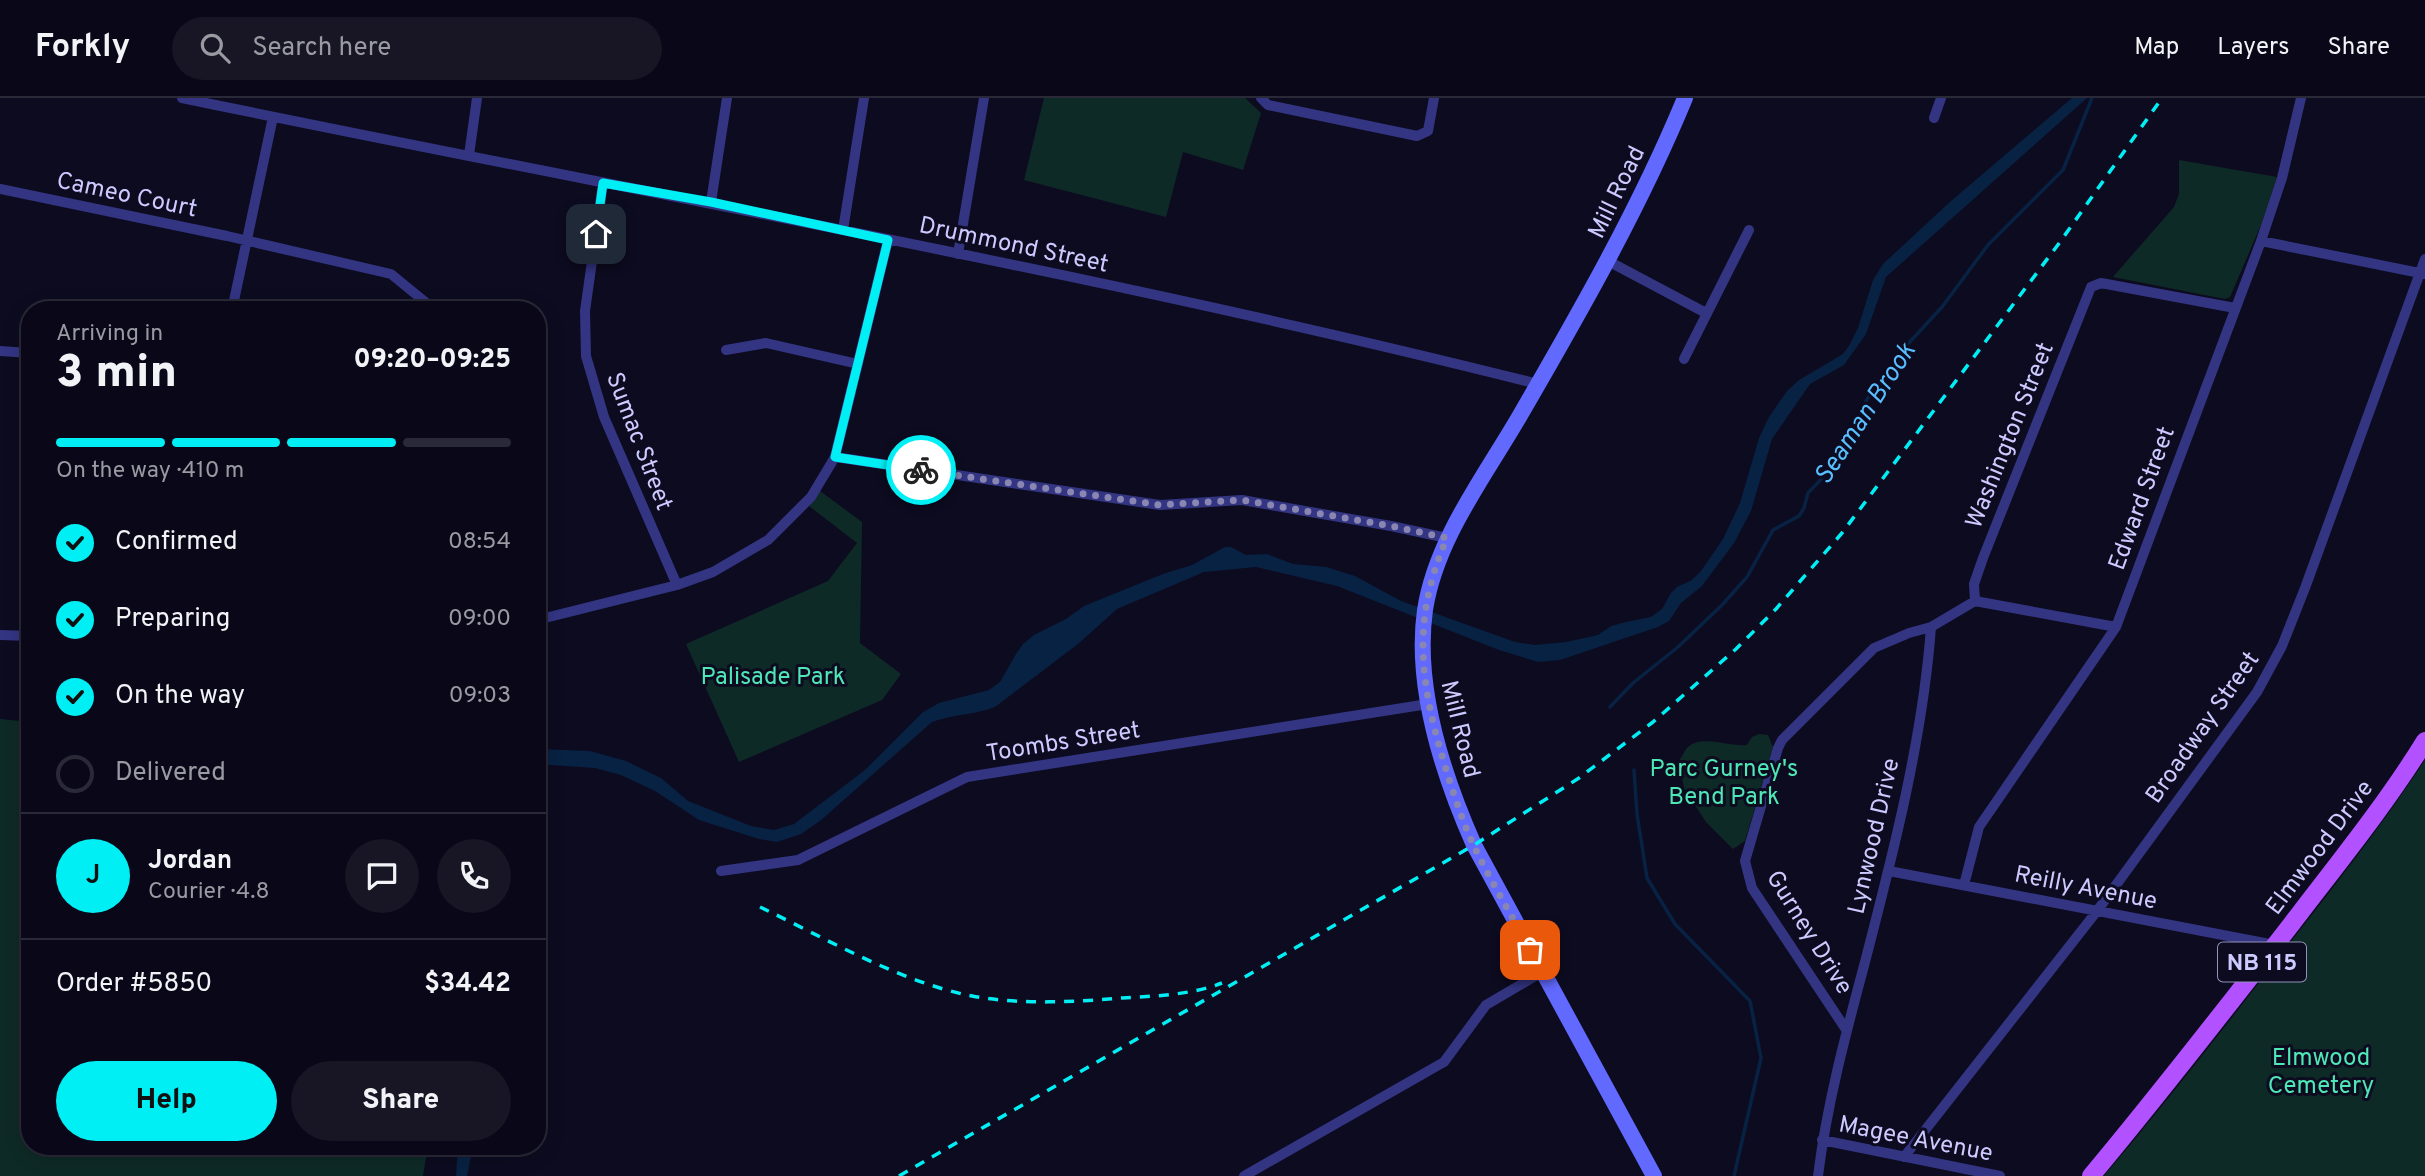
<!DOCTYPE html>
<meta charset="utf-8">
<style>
body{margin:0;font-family:Overpass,sans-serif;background:#181625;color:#f1f3f6;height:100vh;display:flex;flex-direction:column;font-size:26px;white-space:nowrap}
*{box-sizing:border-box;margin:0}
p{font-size:23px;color:#999aa2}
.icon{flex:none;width:38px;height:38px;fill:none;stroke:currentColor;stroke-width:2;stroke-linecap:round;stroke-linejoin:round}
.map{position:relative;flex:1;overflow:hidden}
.side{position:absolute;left:21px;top:203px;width:525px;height:854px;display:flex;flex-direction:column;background:#0a0818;border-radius:28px;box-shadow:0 4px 18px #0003,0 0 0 2px #2a2937}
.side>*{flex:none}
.pin{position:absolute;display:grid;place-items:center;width:60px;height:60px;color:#fff;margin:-30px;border-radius:14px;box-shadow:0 4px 10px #0006}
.courier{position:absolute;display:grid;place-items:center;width:70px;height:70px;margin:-35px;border:5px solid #00eff5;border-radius:50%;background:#fff;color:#222;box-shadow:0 2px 9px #0007}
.headline em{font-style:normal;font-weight:800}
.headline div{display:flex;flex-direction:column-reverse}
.headline{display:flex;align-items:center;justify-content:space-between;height:119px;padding:0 35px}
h1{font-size:46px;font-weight:800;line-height:52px}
.bar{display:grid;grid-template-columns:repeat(4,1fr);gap:10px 7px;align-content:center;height:84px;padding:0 35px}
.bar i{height:9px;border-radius:5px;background:#2a2937}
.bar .current{background:#00eff5}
.bar p{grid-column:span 4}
.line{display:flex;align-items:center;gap:18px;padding:0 35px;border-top:2px solid #2a2937}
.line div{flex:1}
.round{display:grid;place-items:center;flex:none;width:74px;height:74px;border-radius:37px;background:#181625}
ol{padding:0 35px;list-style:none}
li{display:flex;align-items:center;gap:21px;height:77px}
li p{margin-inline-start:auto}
li .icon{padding:7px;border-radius:50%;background:#00eff5;color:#111;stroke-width:4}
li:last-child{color:#999aa2}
li i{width:38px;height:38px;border:4px solid #2a2937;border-radius:50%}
.cta{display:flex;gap:14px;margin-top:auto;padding:14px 35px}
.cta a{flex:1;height:80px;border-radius:42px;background:#00eff5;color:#111;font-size:28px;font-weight:800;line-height:80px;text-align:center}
.cta a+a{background:#181625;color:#f1f3f6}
header{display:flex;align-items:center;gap:42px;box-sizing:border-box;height:98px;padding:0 35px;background:#0a0818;border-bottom:2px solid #2a2937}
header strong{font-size:33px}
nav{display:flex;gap:38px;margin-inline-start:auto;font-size:24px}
.search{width:490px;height:63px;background:#181625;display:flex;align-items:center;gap:18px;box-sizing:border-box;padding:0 24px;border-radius:38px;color:#999aa2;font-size:26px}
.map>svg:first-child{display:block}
</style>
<header>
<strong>Forkly</strong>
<div class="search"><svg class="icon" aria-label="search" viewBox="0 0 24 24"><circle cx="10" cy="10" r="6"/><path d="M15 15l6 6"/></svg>Search here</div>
<nav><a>Map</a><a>Layers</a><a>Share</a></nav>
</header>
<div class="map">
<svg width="2425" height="1078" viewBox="0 0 2425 1078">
<rect width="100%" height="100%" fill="#0d0b20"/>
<path fill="#0e2a27" d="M1044,0H1245L1261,15L1243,72L1183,54L1166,119L1024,82Z
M2179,62L2277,79L2261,127L2230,199L2225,201L2113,179L2174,109L2179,96Z
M820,393L862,424L860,545L901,576L882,602L739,664L686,546L828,483L857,445L809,408Z
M0,621L30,624V1048H428L423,1078H0Z
M1759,636L1768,637L1773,649L1745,743L1733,751L1706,724L1684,690L1679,663C1682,659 1685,651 1689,648C1704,637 1729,649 1747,647L1752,639Z
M2425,662V1078H2104C2168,1002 2229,924 2289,846C2336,786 2383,726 2425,662Z"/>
<path fill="#082243" d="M2072,0H2087L1886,179L1866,236L1844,267L1810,286L1772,341L1751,413L1734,445L1702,488L1681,505L1669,523L1658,529L1560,562L1538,564L1499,552L1337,488L1256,469L1204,474L1117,511L1078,546L995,609C975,617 953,616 932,624L820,723L801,736L777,744L759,741L699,722L655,693L621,677L595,670L537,666V651L590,653L626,663L661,680L688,703L751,728L774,732L794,726L865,672L923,614L939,605L989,592L1000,584L1016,556L1023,546L1034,537L1066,521L1084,508L1163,476L1192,467L1225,449H1231L1246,457L1267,456L1293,466L1326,469L1355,478L1401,503L1515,544L1535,547L1566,544L1598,537L1611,528L1626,524L1651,519L1662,511L1671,495L1677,489L1692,482L1701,473L1723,441L1740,405L1759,340L1769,319L1787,293L1799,282L1843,256L1850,246L1858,230L1873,182L1883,166L1951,103Z
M458,1048H473L467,1078H456Z"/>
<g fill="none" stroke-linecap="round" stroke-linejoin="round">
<path stroke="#082243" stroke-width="3.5" d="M1610,609L1633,585L1678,549L1723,506L1747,479L1773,432L1799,418L1804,410L1808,395L1827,375L1834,357L1858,329L1866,303L1880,281L1895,270L1907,247L1942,209L1988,147L2063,72L2092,0
M1634,672L1637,716L1647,780L1675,826L1750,903L1761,960L1734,1078"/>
<path stroke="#333583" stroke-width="10" d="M182,0C635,94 1090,173 1538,286
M1261,0L1268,7L1417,38L1428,33L1434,0
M1934,20L1941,0
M469,57L477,0
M603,85L585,213L586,258L604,319L677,487
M0,91L227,138L391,176L435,212
M711,104L727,0
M843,132L864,0
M2261,143L2425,176
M958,156L984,0
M1608,163L1706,215
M232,212L273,19
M726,252L766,245L858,266
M0,253L30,255
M1684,261L1749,132
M835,359L1160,407L1242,402L1391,428L1447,440
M1975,503L1974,486L1983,460L2091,189L2101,185L2235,210
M537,522L677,487L713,474L768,442L811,399L835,359L888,142
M0,537L30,538
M721,773L798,762L967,679L1428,606
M1889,773L2275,847
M1964,787L1979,729L2116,529L2261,143L2282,80L2301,0
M1847,933L1752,790L1745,763L1778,650L1782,642L1874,550L1909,535L1931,529L1975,503L2116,529
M1822,1042L2000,1078
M1904,1059L2097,813L2257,594L2282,548L2305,490L2425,161
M1244,1078L1444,964L1486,907L1542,874
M1818,1078C1827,1005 1846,935 1865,864C1893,756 1923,640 1931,529"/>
<path stroke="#6169ff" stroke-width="16" d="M1654,1078L1474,747C1443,677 1414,590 1425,512C1436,440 1486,377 1522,314C1581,212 1640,109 1685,0"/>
<path stroke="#b151ff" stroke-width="18" d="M2091,1078C2163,992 2231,904 2300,815C2343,759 2388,703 2425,643"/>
<path stroke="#00eff5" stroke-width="3.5" stroke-dasharray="10 9" stroke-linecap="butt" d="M760,809C827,841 900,884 972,898C1021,907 1073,904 1122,900C1155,898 1191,897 1222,885
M899,1078L1474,747L1579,680L1653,624L1736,551L1776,511L1842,435L2060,144L2162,0"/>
</g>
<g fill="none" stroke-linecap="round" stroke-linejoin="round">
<path stroke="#8987b1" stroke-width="7" stroke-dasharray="0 12.6" d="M921,372L1160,407L1242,402L1391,428L1447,440C1411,522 1420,585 1445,668C1453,694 1461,719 1472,744C1489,780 1511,816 1530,852"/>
<path stroke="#00eff5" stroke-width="9" d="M596,136L603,85L711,104L888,142L835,359L921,372"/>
</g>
<g text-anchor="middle" stroke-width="6" stroke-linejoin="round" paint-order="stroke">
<rect fill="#0d0b20" stroke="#9391bc" stroke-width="2" x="2218" y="844.5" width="88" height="39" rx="5"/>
<g font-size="23" font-weight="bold" fill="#cccaff">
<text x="2262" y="872">NB 115</text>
</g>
<g font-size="24" fill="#cccaff" stroke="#0d0b20">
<text transform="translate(1616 94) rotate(-64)" y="8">Mill Road</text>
<text transform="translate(127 96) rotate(12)" y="8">Cameo Court</text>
<text transform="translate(1014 146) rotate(12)" y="8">Drummond Street</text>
<text transform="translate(2009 337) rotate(-68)" y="8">Washington Street</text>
<text transform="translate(640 343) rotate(69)" y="8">Sumac Street</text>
<text transform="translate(2141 400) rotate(-70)" y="8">Edward Street</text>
<text transform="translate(2202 629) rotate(-55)" y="8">Broadway Street</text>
<text transform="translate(1461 631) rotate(76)" y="8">Mill Road</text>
<text transform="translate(1063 643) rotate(-9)" y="8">Toombs Street</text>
<text transform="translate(1873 738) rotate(-77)" y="8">Lynwood Drive</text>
<text transform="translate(2319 749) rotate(-53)" y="8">Elmwood Drive</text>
<text transform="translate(2086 789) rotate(11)" y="8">Reilly Avenue</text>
<text transform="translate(1810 834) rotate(58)" y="8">Gurney Drive</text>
<text transform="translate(1916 1040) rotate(11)" y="8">Magee Avenue</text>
</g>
<g font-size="24" fill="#4ee7b5" stroke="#0d0b20">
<text x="773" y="586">Palisade Park</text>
<text x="1724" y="678">Parc Gurney's<tspan x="1724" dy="28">Bend Park</tspan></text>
<text x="2321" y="967">Elmwood<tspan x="2321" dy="28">Cemetery</tspan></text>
</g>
<g font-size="26" font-style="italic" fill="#58beff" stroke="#0d0b20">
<text transform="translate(1864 315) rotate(-57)" y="9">Seaman Brook</text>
</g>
</g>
</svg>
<div class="pin" style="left:1530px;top:852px;background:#ea580c"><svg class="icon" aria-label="bag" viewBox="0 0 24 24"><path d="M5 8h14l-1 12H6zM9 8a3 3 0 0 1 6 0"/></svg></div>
<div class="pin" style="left:596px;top:136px;background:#1f2937"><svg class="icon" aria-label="home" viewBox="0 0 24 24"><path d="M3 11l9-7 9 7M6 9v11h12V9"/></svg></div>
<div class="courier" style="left:921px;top:372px"><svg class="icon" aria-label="bike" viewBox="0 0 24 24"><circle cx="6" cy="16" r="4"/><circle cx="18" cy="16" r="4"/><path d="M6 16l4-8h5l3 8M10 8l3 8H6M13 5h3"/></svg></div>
<section class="side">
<div class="headline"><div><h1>3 min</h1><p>Arriving in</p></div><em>09:20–09:25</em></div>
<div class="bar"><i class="current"></i><i class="current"></i><i class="current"></i><i></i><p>On the way · 410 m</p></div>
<ol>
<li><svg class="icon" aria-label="check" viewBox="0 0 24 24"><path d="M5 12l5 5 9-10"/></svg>Confirmed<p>08:54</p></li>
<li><svg class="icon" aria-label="check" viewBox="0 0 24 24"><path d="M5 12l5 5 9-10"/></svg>Preparing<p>09:00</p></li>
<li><svg class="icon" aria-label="check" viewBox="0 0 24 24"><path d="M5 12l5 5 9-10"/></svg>On the way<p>09:03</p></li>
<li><i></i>Delivered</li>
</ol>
<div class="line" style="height:126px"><b class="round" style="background:#00eff5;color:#111">J</b><div><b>Jordan</b><p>Courier · 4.8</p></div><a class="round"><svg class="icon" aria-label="chat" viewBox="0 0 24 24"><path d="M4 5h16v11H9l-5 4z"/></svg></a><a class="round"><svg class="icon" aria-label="phone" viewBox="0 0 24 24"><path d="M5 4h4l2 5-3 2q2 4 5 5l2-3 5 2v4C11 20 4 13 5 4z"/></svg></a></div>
<div class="line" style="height:91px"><div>Order #5850</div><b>$34.42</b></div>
<div class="cta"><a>Help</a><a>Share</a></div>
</section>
</div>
